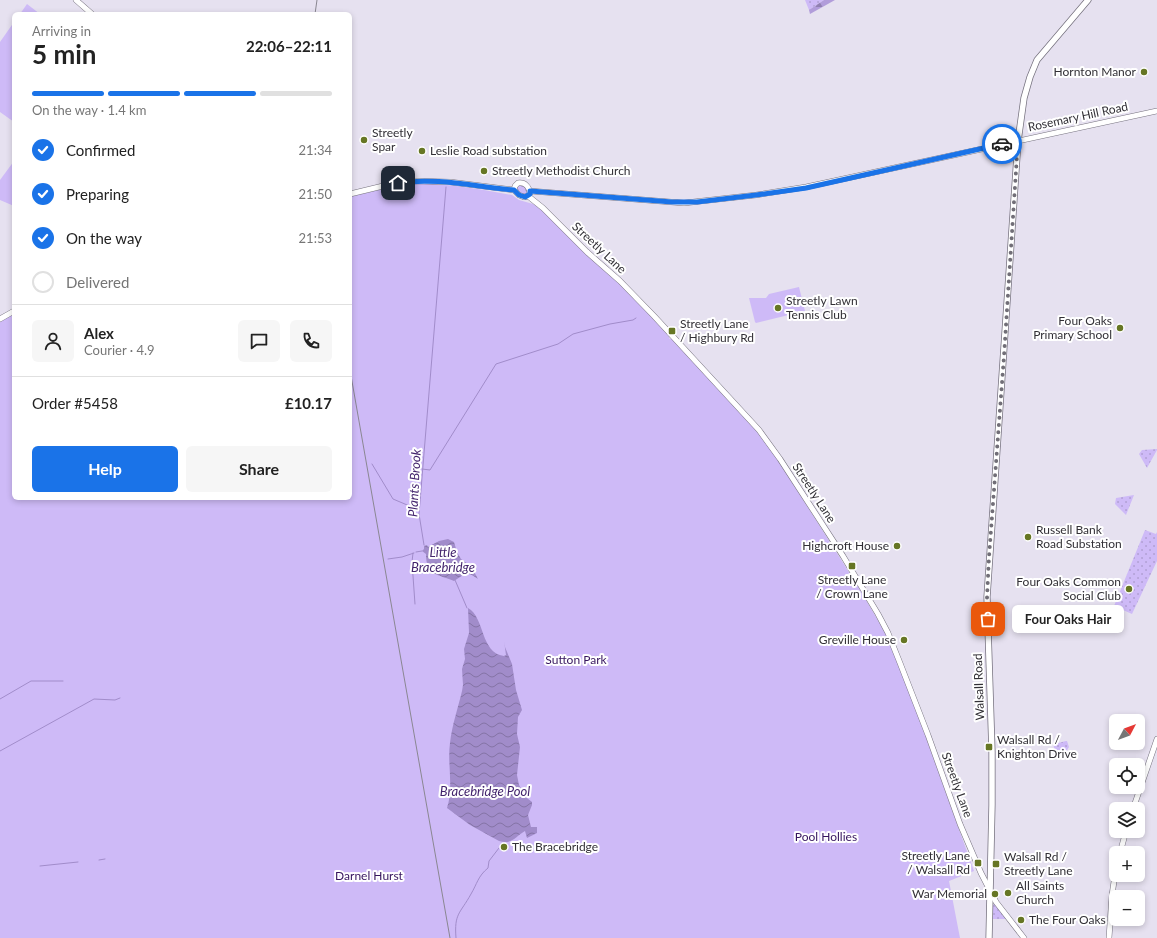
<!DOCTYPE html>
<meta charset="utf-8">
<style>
body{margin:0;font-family:Lato,sans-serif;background:#f6f6f6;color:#222;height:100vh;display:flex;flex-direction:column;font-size:15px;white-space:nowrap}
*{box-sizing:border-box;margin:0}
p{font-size:13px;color:#767676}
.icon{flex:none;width:22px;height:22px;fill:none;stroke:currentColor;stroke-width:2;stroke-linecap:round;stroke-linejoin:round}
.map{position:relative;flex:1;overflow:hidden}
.details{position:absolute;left:12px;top:12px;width:340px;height:488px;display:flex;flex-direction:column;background:#fff;border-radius:6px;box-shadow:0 2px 6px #0003}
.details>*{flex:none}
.needle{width:26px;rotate:49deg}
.tools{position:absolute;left:1109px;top:714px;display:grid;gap:8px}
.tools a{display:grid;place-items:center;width:36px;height:36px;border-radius:6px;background:#fff;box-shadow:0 2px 6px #0003;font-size:20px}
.pin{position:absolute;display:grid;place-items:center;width:34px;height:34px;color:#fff;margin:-17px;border-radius:8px;box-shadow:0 2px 6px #0006}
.courier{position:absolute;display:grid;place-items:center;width:40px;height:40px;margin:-20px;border:3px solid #1a73e8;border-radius:50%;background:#fff;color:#222;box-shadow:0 1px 5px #0007}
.bubble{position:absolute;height:28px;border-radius:6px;background:#fff;box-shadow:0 2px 6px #0003;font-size:13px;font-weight:700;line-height:28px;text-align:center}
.headline em{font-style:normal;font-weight:700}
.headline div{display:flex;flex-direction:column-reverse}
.headline{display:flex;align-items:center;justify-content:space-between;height:68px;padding:0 20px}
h1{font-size:26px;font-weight:700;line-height:30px}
.bar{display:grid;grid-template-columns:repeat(4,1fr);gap:6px 4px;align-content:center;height:48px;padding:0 20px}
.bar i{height:5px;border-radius:3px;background:#e0e0e0}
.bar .on{background:#1a73e8}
.bar p{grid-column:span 4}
.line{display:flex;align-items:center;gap:10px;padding:0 20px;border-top:1px solid #e0e0e0}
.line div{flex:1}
.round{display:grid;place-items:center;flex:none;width:42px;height:42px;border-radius:6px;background:#f6f6f6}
ol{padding:0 20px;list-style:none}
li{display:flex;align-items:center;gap:12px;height:44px}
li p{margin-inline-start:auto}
li .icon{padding:4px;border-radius:50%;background:#1a73e8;color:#fff;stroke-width:4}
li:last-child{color:#767676}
li i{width:22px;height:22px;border:2px solid #e0e0e0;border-radius:50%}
.cta{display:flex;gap:8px;margin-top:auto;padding:8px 20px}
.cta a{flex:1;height:46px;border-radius:6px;background:#1a73e8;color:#fff;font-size:16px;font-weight:700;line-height:46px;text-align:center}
.cta a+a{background:#f6f6f6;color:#222}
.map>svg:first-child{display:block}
</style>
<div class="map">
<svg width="1157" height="938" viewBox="0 0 1157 938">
<defs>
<pattern id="grass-dots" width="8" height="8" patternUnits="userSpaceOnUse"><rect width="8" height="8" fill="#cebaf7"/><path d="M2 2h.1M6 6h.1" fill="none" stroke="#b1a0d4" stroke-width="1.8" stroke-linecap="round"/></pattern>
<pattern id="forest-firs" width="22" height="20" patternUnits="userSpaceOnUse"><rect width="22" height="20" fill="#b19cda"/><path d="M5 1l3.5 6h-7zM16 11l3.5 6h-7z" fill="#9180b2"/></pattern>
<pattern id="water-waves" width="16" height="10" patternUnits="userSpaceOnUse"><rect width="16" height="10" fill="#a18cca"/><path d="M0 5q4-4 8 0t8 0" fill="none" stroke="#8473a5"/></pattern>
</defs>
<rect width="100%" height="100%" fill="#e6e1f0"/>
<path fill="url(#grass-dots)" d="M805,0H824L809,10Z
M519,185H523L527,190V193C522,196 521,193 517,189V187Z
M1157,449V450L1147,468L1139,454L1142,450Z
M1134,495L1126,515L1115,504L1116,498Z
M1145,530L1156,534L1157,532V561L1132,614L1114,606Z
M1066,741H1067L1069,747L1066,752L1061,754C1055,752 1053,749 1054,744Z
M995,904L1006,919H992V905Z"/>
<path fill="url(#forest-firs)" d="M824,0H835L810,14L809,10Z"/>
<path fill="#cebaf7" d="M27,4L40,14H20Z
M14,22V122L0,112V42Z
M14,161V206L0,200V180Z
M425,183L457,186L484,190L512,195L519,200L533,204L541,208L619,283L670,336L669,338L670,339H672L758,432L778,460L859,588L886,634L914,704L974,871L949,881L960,938H0V321L14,313V498H350V197L394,186Z
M799,287L805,311L756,323L755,322L749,298H766L769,294Z"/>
<path fill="url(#water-waves)" d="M448,539L454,542L457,552L461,559L471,566L478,579L472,575L466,573L454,581C438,574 426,576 426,554L422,551L424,549V546L427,545L428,547L439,541Z
M468,608C485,617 480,653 504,656L506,655L504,641L505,647L512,664L516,690L522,710L518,717L517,734L520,747L517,775L519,785L527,798L532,802V805L528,815L531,827H537V833L527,838L525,831C516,836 512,845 499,841L470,825L447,808C454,787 447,764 450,743C452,725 458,708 462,691L463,685L462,669L465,659L464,649L469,633Z"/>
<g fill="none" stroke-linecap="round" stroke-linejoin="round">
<path stroke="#a18cca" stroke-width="1" d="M372,464L393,499L419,510
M422,469L430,470L496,364L558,344L573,334L610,324L633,320L636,318
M424,545L419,514L446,187
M416,552L422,551
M413,553L412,562L415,604
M388,559L402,557L414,553
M455,580L467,608
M0,699L31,681H63
M0,751L94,699L115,700L120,698
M99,860L105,859
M40,866L78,862
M456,938C454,913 460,914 471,894C477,884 478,876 488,868L489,861L499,848"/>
<defs>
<path id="secondary" d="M76,0L92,14
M518,183C525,182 529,187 530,193L528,196L524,197L519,195L514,190L515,186Z
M530,191L684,203L756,195L806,187L1157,111
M350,194L383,186L415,181L450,182L514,190
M528,196L543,208L587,252L620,281L654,316L759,430L780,459L843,556L878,614L888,633L900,663L928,735L960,824L981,873L996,902L1024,938
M0,319L14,311
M1133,809L1157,739
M1120,853L1126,831
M1109,938L1112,895L1116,868"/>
<path id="primary" d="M989,938L992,805V752L987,597L1018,141L1024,98L1030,77L1037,60L1088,0"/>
</defs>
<use href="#secondary" stroke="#75717e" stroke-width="6"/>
<use href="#primary" stroke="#75717e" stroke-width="7"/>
<use href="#secondary" stroke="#fff" stroke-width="5"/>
<use href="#primary" stroke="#fff" stroke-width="5.5"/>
<path stroke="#8a8791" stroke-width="1" d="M315,14L317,0
M350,370L450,938"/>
</g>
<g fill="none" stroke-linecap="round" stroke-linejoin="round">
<path stroke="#716e77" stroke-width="4" stroke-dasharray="0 7.2" d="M988,619L987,597L989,557L1004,356L1018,140L1002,144"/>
<path stroke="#1a73e8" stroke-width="5" d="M398,183C437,177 476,187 514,190L519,195L525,197L530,194V191L672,202H697L756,195L806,188L1002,144"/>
</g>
<g fill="#667624" stroke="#fff" stroke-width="1.5">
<circle cx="1144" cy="72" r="4"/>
<circle cx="364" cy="140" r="4"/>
<circle cx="422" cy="151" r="4"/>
<circle cx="484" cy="171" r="4"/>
<circle cx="778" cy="308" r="4"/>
<circle cx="1120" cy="328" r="4"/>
<rect x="668" y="327" width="8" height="8" rx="2"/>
<circle cx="1028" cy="537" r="4"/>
<circle cx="897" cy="546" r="4"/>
<rect x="848" y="562" width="8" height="8" rx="2"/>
<circle cx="1129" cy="589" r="4"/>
<circle cx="904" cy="640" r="4"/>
<rect x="985" y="743" width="8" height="8" rx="2"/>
<circle cx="504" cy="847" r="4"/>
<rect x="974" y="859" width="8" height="8" rx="2"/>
<rect x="992" y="860" width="8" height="8" rx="2"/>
<circle cx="1008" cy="893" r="4"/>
<circle cx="995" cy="894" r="4"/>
<circle cx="1021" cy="920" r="4"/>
</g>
<g text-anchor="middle" stroke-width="4" stroke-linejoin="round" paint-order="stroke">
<g font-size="12" fill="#323036" stroke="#fff" text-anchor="start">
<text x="1136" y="76" text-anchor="end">Hornton Manor</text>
<text x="372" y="137">Streetly<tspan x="372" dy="14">Spar</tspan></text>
<text x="430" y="155">Leslie Road substation</text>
<text x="492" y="175">Streetly Methodist Church</text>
<text x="786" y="305">Streetly Lawn<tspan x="786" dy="14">Tennis Club</tspan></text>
<text x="1112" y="325" text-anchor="end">Four Oaks<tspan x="1112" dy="14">Primary School</tspan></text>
<text x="680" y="328">Streetly Lane<tspan x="680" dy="14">/ Highbury Rd</tspan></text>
<text x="1036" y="534">Russell Bank<tspan x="1036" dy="14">Road Substation</tspan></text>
<text x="889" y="550" text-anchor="end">Highcroft House</text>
<text x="852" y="584" text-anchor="middle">Streetly Lane<tspan x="852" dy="14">/ Crown Lane</tspan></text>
<text x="1121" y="586" text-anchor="end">Four Oaks Common<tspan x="1121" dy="14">Social Club</tspan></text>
<text x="896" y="644" text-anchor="end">Greville House</text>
<text x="997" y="744">Walsall Rd /<tspan x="997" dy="14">Knighton Drive</tspan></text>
<text x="512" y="851">The Bracebridge</text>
<text x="970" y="860" text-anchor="end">Streetly Lane<tspan x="970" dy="14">/ Walsall Rd</tspan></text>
<text x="1004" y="861">Walsall Rd /<tspan x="1004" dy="14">Streetly Lane</tspan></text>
<text x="1016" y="890">All Saints<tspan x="1016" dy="14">Church</tspan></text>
<text x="987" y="898" text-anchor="end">War Memorial</text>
<text x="1029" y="924">The Four Oaks</text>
</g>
<g font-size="12" fill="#323036" stroke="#fff">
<text transform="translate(1078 117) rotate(-12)" y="4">Rosemary Hill Road</text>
<text transform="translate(599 248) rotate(43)" y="4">Streetly Lane</text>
<text transform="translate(814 493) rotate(57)" y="4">Streetly Lane</text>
<text transform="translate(979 687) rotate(-92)" y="4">Walsall Road</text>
<text transform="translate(957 785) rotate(70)" y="4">Streetly Lane</text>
</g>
<g font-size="12" fill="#36155e" stroke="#fff">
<text x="576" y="664">Sutton Park</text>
<text x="826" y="841">Pool Hollies</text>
<text x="369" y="880">Darnel Hurst</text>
</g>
<g font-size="13" font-style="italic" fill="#43246d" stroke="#fff">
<text transform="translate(414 483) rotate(-87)" y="5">Plants Brook</text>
<text x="443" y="557">Little<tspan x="443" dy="15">Bracebridge</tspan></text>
<text x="485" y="796">Bracebridge Pool</text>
</g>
</g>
</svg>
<div class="tools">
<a><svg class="needle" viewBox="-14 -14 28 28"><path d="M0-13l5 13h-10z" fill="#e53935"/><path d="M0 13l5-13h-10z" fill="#767676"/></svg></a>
<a><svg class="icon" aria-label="locate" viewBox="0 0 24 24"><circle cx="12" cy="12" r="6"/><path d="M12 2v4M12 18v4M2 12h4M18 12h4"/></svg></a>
<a><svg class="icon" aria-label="layers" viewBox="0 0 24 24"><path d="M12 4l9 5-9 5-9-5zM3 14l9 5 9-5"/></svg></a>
<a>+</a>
<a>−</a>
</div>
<div class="pin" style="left:988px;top:619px;background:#ea580c"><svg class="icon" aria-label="bag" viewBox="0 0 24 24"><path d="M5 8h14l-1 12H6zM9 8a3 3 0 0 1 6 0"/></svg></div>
<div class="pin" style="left:398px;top:183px;background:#1f2937"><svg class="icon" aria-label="home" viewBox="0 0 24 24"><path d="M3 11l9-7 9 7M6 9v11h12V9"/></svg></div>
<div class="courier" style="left:1002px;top:144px"><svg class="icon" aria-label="car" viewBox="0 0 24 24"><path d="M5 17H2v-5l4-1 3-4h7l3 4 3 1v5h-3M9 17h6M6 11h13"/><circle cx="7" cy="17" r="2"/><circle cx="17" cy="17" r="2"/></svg></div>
<div class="bubble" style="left:1012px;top:605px;width:112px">Four Oaks Hair</div>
<section class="details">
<div class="headline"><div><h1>5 min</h1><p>Arriving in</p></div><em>22:06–22:11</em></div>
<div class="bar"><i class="on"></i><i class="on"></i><i class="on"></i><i></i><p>On the way · 1.4 km</p></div>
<ol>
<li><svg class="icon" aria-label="check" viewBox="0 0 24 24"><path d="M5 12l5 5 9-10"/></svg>Confirmed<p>21:34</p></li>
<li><svg class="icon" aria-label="check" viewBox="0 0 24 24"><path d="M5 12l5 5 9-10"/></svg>Preparing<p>21:50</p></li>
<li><svg class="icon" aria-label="check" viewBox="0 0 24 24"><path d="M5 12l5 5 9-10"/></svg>On the way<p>21:53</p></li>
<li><i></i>Delivered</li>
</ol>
<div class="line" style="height:72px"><a class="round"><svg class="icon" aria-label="person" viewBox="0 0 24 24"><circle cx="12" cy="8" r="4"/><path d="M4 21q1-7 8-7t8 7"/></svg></a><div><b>Alex</b><p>Courier · 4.9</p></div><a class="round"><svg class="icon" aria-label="chat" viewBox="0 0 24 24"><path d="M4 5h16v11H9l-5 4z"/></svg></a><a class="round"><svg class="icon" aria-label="phone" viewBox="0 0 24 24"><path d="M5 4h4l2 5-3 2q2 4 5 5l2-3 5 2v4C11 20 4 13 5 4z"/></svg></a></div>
<div class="line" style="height:52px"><div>Order #5458</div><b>£10.17</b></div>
<div class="cta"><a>Help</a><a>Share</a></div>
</section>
</div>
